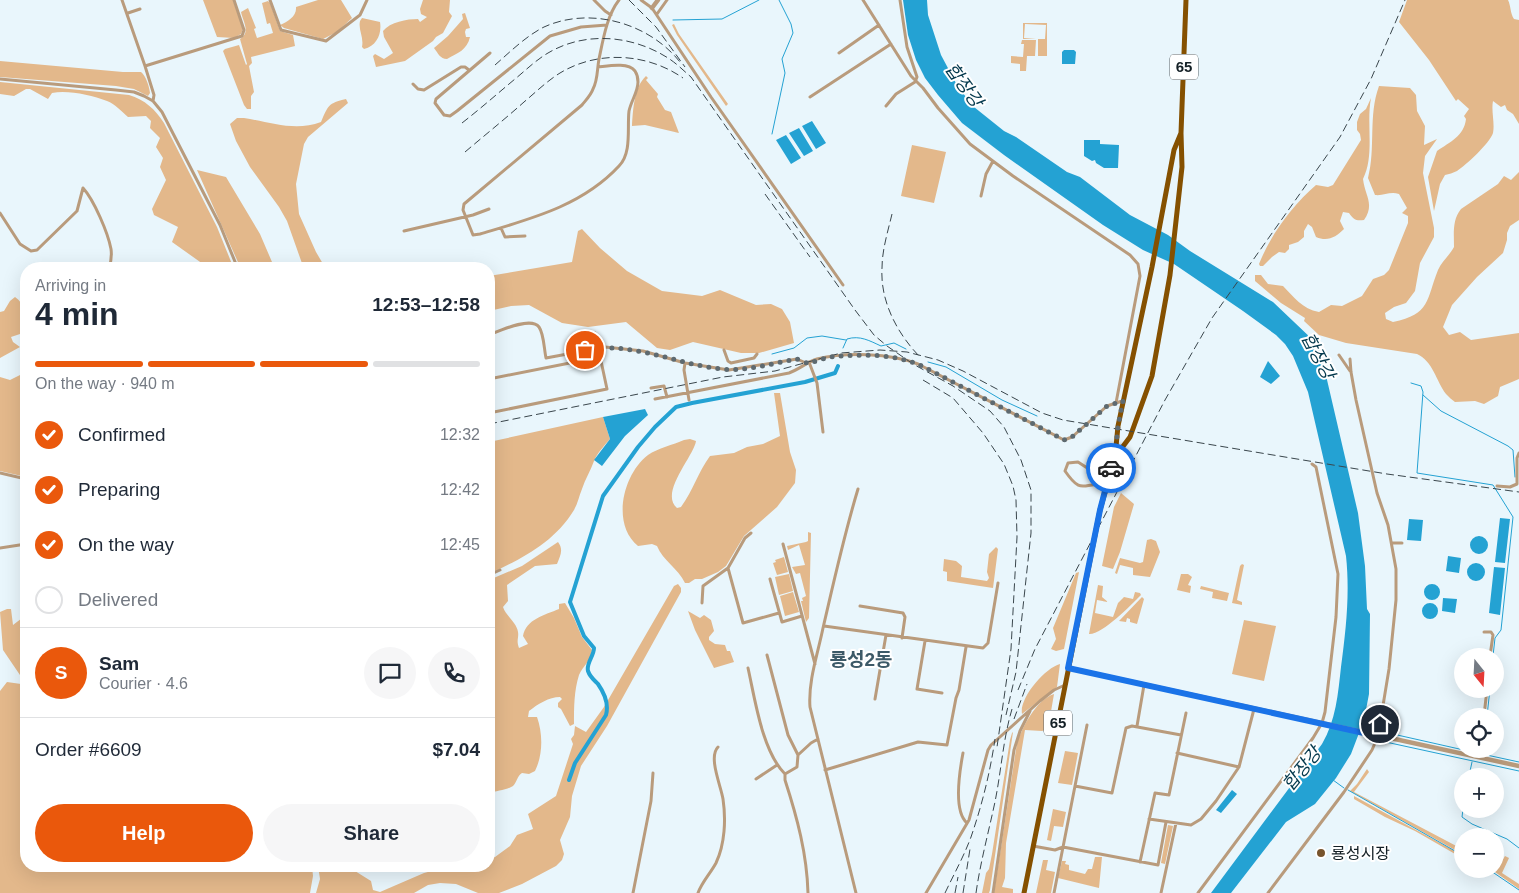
<!DOCTYPE html>
<meta charset="utf-8">
<style>
body{margin:0;font-family:Arial,"Noto Sans KR",sans-serif;background:#f6f6f7;color:#1f2937;height:100vh;display:flex;flex-direction:column;font-size:19px;white-space:nowrap}
*{box-sizing:border-box;margin:0}
p{font-size:16px;color:#747a83}
.icon{flex:none;width:28px;height:28px;fill:none;stroke:currentColor;stroke-width:2;stroke-linecap:round;stroke-linejoin:round}
.map{position:relative;flex:1;overflow:hidden}
.panel{position:absolute;left:20px;top:262px;width:475px;height:610px;display:flex;flex-direction:column;background:#fff;border-radius:20px;box-shadow:0 5px 20px #0002}
.panel>*{flex:none}
.needle{width:32px;rotate:162deg}
.fabs{position:absolute;left:1454px;top:648px;display:grid;gap:10px}
.fabs a{display:grid;place-items:center;width:50px;height:50px;border-radius:50%;background:#fff;box-shadow:0 5px 20px #0002;font-size:25px}
.pin{position:absolute;display:grid;place-items:center;width:42px;height:42px;color:#fff;margin:-21px;border:2px solid #fff;border-radius:50%;box-shadow:0 1px 5px #0007}
.courier{position:absolute;display:grid;place-items:center;width:50px;height:50px;margin:-25px;border:4px solid #1a73e8;border-radius:50%;background:#fff;color:#222;box-shadow:0 1px 6px #0007}
.headline em{font-style:normal;font-weight:800}
.headline div{display:flex;flex-direction:column-reverse}
.headline{display:flex;align-items:center;justify-content:space-between;height:85px;padding:0 15px}
h1{font-size:32px;font-weight:800;line-height:38px}
.bar{display:grid;grid-template-columns:repeat(4,1fr);gap:8px 5px;align-content:center;height:60px;padding:0 15px}
.bar i{height:6px;border-radius:4px;background:#e0e1e3}
.bar .active{background:#ea580c}
.bar p{grid-column:span 4}
.line{display:flex;align-items:center;gap:12px;padding:0 15px;border-top:1px solid #e0e1e3}
.line div{flex:1}
.round{display:grid;place-items:center;flex:none;width:52px;height:52px;border-radius:26px;background:#f6f6f7}
ol{padding:0 15px;list-style:none}
li{display:flex;align-items:center;gap:15px;height:55px}
li p{margin-inline-start:auto}
li .icon{padding:5px;border-radius:50%;background:#ea580c;color:#fff;stroke-width:4}
li:last-child{color:#747a83}
li i{width:28px;height:28px;border:2px solid #e0e1e3;border-radius:50%}
.button{display:flex;gap:10px;margin-top:auto;padding:10px 15px}
.button a{flex:1;height:58px;border-radius:30px;background:#ea580c;color:#fff;font-size:20px;font-weight:800;line-height:58px;text-align:center}
.button a+a{background:#f6f6f7;color:#1f2937}
.map>svg:first-child{display:block}
</style>
<div class="map">
<svg width="1519" height="893" viewBox="0 0 1519 893">
<rect width="100%" height="100%" fill="#e9f6fc"/>
<path fill="#e3b88b" d="M203,0H233L243,29L241,34L234,38L217,37Z
M318,0H341L352,18L337,32L323,39L284,28L280,25C288,22 297,16 296,7Z
M423,0H450L449,12L452,16L443,33L436,37L433,41L405,61L376,67L373,56L375,54L384,59L393,53L384,37L383,31C390,22 407,19 418,19L420,22L427,17L421,14L420,9Z
M1407,0H1508C1511,6 1510,13 1514,19L1519,20V124L1513,114L1507,110L1505,105L1501,107L1493,101C1491,111 1495,123 1493,133C1490,143 1465,166 1457,171C1453,173 1449,174 1445,175L1440,184L1434,211L1428,177L1437,151C1450,142 1464,136 1466,119L1464,116L1469,109L1458,99L1456,101L1429,60L1399,22Z
M268,1L270,3L280,31L293,35L295,46L251,57L252,63L249,66L254,92L251,96V109H247L244,105L223,51L225,49L239,45L246,65L247,64L240,39C251,32 243,22 241,12L248,8L256,28L254,29L257,38L273,33L270,23L267,24L262,3Z
M465,13L470,28L466,29L465,32L466,37H470C467,50 458,53 447,59C440,59 438,53 434,48L448,36L463,19L462,14Z
M362,18L380,22C382,33 377,46 364,49L362,47C364,37 358,30 360,21Z
M1023,23H1047V56H1038V39H1045L1046,25L1025,24L1024,38L1036,39H1023Z
M674,24L679,34L728,104L726,106L677,35L672,25Z
M1022,40H1036L1035,56H1027L1026,71H1020V64L1011,63V56L1023,57L1024,44H1021Z
M0,61L123,72H141C146,76 149,86 150,93L148,96L134,89L116,86L0,77Z
M646,76L648,78L646,80L658,94L657,97L665,110L671,112L679,133L645,125L632,126C633,110 634,87 646,76Z
M0,82L129,95C145,100 155,109 164,123L217,227L234,269H210L172,242L178,227L154,215L152,209L166,180L160,167L163,158L156,147L160,138L150,128L151,121L146,116L128,117C122,112 115,104 107,101C91,95 68,90 52,93L48,99L30,89H26L14,96L0,94Z
M1379,86L1410,88L1416,95L1417,111L1425,126L1424,145L1437,139L1425,156L1423,173L1434,228V237L1420,263L1415,291L1406,303L1394,307L1385,313L1386,319L1393,322C1431,314 1426,300 1438,270C1442,261 1450,255 1454,247C1454,234 1452,220 1461,209L1498,184L1504,176L1511,180L1519,172V220L1510,226L1507,233V240L1503,253L1477,277L1452,305L1443,327L1449,335L1460,332L1471,340L1519,333V379L1500,387L1498,396L1484,404L1475,401L1455,402C1452,400 1449,397 1446,394C1436,381 1433,361 1417,354L1346,343L1319,335L1304,321L1305,318L1281,303L1255,281V275H1261L1268,284L1283,286C1294,297 1302,309 1319,312L1331,305L1342,306L1362,296L1373,279L1384,275L1389,270L1408,223V216L1402,213L1407,208L1399,194C1390,191 1384,196 1375,195L1368,178C1376,148 1368,116 1379,86Z
M1371,98C1366,124 1375,155 1363,179C1365,196 1375,204 1364,220C1356,221 1354,220 1349,213L1343,212L1340,221L1344,229C1336,237 1328,242 1316,237L1312,227L1308,224L1304,231V237L1298,242L1289,245V249L1285,253L1279,252L1272,257L1263,266H1260L1259,264C1271,234 1292,206 1316,185L1328,187L1333,185L1361,140L1360,134L1357,130V122L1360,114L1366,109Z
M346,99L348,103L308,137L304,144L296,184L299,214L316,252L326,269H304L287,221L279,207L250,167L236,141L230,124L237,118H244C270,122 295,132 321,122C328,106 328,103 346,99Z
M912,145L946,152L934,203L901,196Z
M197,170L226,177L260,234L275,269H241Z
M582,229L600,248L627,271L662,291L702,296L720,290L756,305L771,304L782,309L790,322L794,343L759,353H741L693,342L670,350L657,348L626,322L588,327L562,323L529,305L511,306L489,311V276L572,262L578,231Z
M15,297C27,305 26,319 26,332L11,337L13,342L20,347L0,358V312L4,311L10,301Z
M26,368V477L0,471V377L10,380L22,374Z
M774,393H780L790,452L796,470L795,483L777,507L744,536L726,566L718,572L702,579H695L689,583H685C678,568 663,561 657,546L652,544L638,546C611,524 623,474 648,455C658,448 673,445 684,440L690,439L696,441C694,456 659,493 677,508L681,507C693,491 698,472 710,456L734,453L747,447L763,444L780,436Z
M603,417L610,439C605,445 597,453 594,461C591,470 585,479 582,489C579,496 578,503 574,510C554,543 521,559 489,574V442Z
M1121,493L1134,504L1120,552L1113,569L1102,566L1114,507Z
M808,532L811,533L809,618L806,622L801,601H803L802,598L806,596L800,573L796,574L792,567L805,565L799,545L788,550L787,546L806,542L808,541Z
M1151,539L1156,541L1160,552L1150,577L1133,575V568L1120,565L1117,574L1115,573L1120,558L1140,563L1143,562L1147,540Z
M558,542C564,550 560,556 557,564L535,566L507,585L508,601L503,607C506,616 517,623 518,632C519,638 516,640 519,648L528,644L523,636C526,619 545,615 559,609V604L565,603L574,618L582,637L592,650C591,661 583,666 579,675C574,691 574,707 574,724L570,726L561,709L558,707V703L562,699L560,697C549,697 538,704 529,711L528,717H537C543,734 543,755 535,771L529,774L522,773C517,776 517,782 513,786C507,790 496,791 489,793V580L522,566Z
M996,547L998,549L993,588L947,581V572L943,571L944,559L956,561L962,566L961,577L987,581L989,578L987,572L989,554Z
M784,557L788,572L777,575L773,563L776,562L775,560Z
M1242,564L1244,565L1237,600L1242,602V605L1232,603L1240,566Z
M1079,572L1064,649L1056,651L1051,649L1056,639L1053,628L1076,573Z
M789,574L793,591L779,595L775,577Z
M1181,574H1188L1192,577L1188,585L1191,586L1190,593L1177,590Z
M678,584L681,588V592L607,726L581,766L572,796L570,817L560,840L564,854L562,860L556,866L522,884L499,893H478L456,884L440,883L428,885L414,893H316L320,879L318,866H347L371,881L373,890L380,892L424,873L451,866H489V858L495,857L510,846L517,835L533,829L528,814L556,796L573,744L571,739L574,735L575,726L586,732L604,707L674,586Z
M1098,585L1103,586L1102,597L1108,602L1097,600L1095,613L1113,617L1118,603L1124,597L1133,599L1135,592L1140,593L1141,595C1131,605 1102,635 1089,634Z
M1201,586L1229,593L1227,601L1212,598L1213,592L1200,589Z
M793,592L799,612L785,616L780,596Z
M1142,597L1144,599L1137,624L1130,622V619L1127,618L1126,622L1119,621Z
M7,609H11L13,625L26,615V866H312L313,876L310,893H0V691L7,682L21,684L22,678L3,650L0,612Z
M688,611L700,618L704,615L711,620L714,631L709,637V640L715,644L725,645L727,651H730L734,662L714,668L695,630Z
M1244,620L1276,626L1264,681L1232,674Z
M1060,664L1057,687L1022,714C1019,698 1045,668 1060,664Z
M1054,694L1048,729L1042,731L1025,730L1006,843L1005,878L1002,887L1013,889V893H994L1017,743C1023,726 1036,700 1054,694Z
M1013,732L990,890L989,893H982L986,873L989,869L992,854L1010,740L1012,733Z
M1065,751L1078,753L1072,785L1058,783Z
M1367,769L1369,772L1354,792L1462,849V854L1350,791L1357,784Z
M1354,796L1462,855V858L1415,831L1385,817L1354,799Z
M1053,809L1066,812L1063,827L1054,826L1051,841L1047,840Z
M1168,825L1173,826L1165,864L1161,863Z
M1505,856L1509,858L1502,873L1519,884V889L1495,872Z
M1095,857H1102L1099,888L1058,878L1062,861H1066L1065,864L1069,865V870L1085,874L1088,869H1092Z
M1043,860H1048L1046,870L1055,872L1051,893H1036Z"/>
<path fill="#24a2d3" d="M903,0H927L928,15L941,55L958,87L974,107L1004,131L1016,137L1067,172L1080,177L1130,215L1168,235L1190,251L1273,302L1314,341L1321,354L1358,513L1365,566L1367,609L1370,614L1369,694L1364,720L1351,754L1336,778L1315,804L1286,822L1231,893H1211L1322,744C1336,720 1338,694 1341,667C1346,629 1350,594 1346,556L1308,392L1293,356L1285,344L1276,335L1243,311L1174,264L1143,250L1103,225L1004,155L962,123L938,95L925,78L916,60L908,35Z
M1064,50H1074L1076,52L1075,64H1062V52Z
M812,121L826,143L816,149L802,126Z
M799,128L813,151L804,156L789,133Z
M786,135L801,158L791,164L776,140Z
M1084,140H1100V144L1119,145L1118,168H1104L1096,163L1095,160L1092,161L1084,156Z
M1268,361L1280,376L1271,384L1260,377Z
M645,409L648,415L625,436L602,466L594,460L610,439L603,417Z
M1500,518L1510,519L1505,563L1495,562Z
M1409,519L1423,520L1421,541L1407,540Z
M1470 545a9 9 0 1 1 18 0a9 9 0 1 1-18 0Z
M1448,556L1461,558L1459,573L1446,571Z
M1467 572a9 9 0 1 1 18 0a9 9 0 1 1-18 0Z
M1494,567L1505,568L1500,615L1489,613Z
M1424 592a8 8 0 1 1 16 0a8 8 0 1 1-16 0Z
M1443,598L1457,599L1455,613L1442,611Z
M1422 611a8 8 0 1 1 16 0a8 8 0 1 1-16 0Z
M1232,790L1237,794L1221,813L1216,810Z"/>
<g fill="none" stroke-linecap="round" stroke-linejoin="round">
<path stroke="#24a2d3" stroke-width="1" d="M673,20L722,19L759,0
M772,134L785,73L782,59L793,33L791,24L779,0
M843,348L847,339C860,335 870,341 881,346L894,343L906,349
M772,354L794,348L807,338L822,336L846,340
M928,362L946,367L1002,400L1037,416
M1411,383L1421,386L1423,392L1417,473L1493,485L1513,517L1501,630L1495,638L1493,656
M1423,395L1441,411L1508,446L1513,450L1515,477
M1487,716L1490,689
M1363,726L1375,729
M1384,732L1477,753
M1381,741L1519,771
M1482,754L1519,762
M1469,776L1472,762
M1333,780L1344,788
M1348,790L1462,855
M1463,809L1462,817L1472,824L1507,839L1519,848
M1488,869L1519,890"/>
<path stroke="#24a2d3" stroke-width="4" d="M569,780L575,763L606,715C609,704 605,694 598,684C594,680 590,677 588,671C586,663 594,656 594,648L584,636L570,602L603,496L638,447L655,427L676,407L692,403L805,382L835,373L838,366"/>
<path stroke="#b99b7c" stroke-width="3" d="M122,0L145,66
M270,0L281,30L326,41L360,15L367,0
M594,0L605,11L611,15
M641,0L652,8L711,97L843,285
M863,0L911,76L923,88L938,108L970,144L1013,176L1130,255L1138,264L1140,276L1116,403
M128,13L140,9
M657,14L667,0
M490,53L436,99L435,103L444,115L450,116L457,111L550,36L581,27L607,25
M839,53L879,25
M598,67C608,66 628,62 635,71C637,74 638,78 638,82C638,92 631,101 629,111C627,128 632,153 619,166C582,206 530,219 480,234L473,235L463,210L464,204L582,105C586,100 591,95 593,89C598,80 597,69 599,59C603,40 607,15 619,0
M0,79L116,90L134,92L144,96L153,101L162,112L220,225L238,269
M413,84L418,89L424,90L461,67H465L469,70
M810,97L891,44
M153,101L154,95L145,66L242,36L244,30L234,0
M886,106L896,94L915,82L917,77L907,47L900,0
M981,196L986,174L993,161
M0,213L20,244L31,251L37,250L77,211L83,188C94,200 108,233 111,249C112,256 111,262 109,269
M501,228L505,237L525,236
M404,231L473,215L489,209
M489,335C499,331 531,316 539,327C544,334 544,349 546,358L605,347L643,351L685,363L729,370L797,359L806,363
M724,350L728,361L731,363L754,358L757,354
M1339,355L1350,371
M809,362L817,383L823,432
M685,363L684,370L689,400
M489,379L600,357
M651,388L664,386L667,397
M655,399L789,373C800,369 807,362 817,359C846,352 890,353 918,364L1064,440L1072,437L1107,406L1122,401
M489,413L607,389L595,333
M0,473L26,479
M1106,485C1083,481 1083,497 1065,471L1068,463L1078,462L1095,473L1109,477
M1497,486L1510,487L1517,484V458L1519,453
M751,533L745,538L728,568L743,623L779,613
M1392,543H1402
M783,544L815,664
M0,548L26,544
M489,575L500,570
M770,579L782,622L802,616
M702,603L703,586L728,568
M860,606L903,613L905,617L902,638
M824,626L983,648L988,643L998,583
M1484,632H1491L1493,635L1490,656
M925,641L917,689L942,693
M767,655L788,735L798,755
M748,668C755,699 762,751 785,774
M875,699L886,635
M1484,716L1487,689
M1137,726L1144,685
M963,753C960,769 953,811 967,823
M1177,753L1239,767
M1479,757L1480,749
M825,770L918,742L947,745L956,698L959,690L966,647
M756,779L777,765
M1075,786L1087,725
M1149,819L1191,825L1201,819L1216,801L1239,767L1254,709
M1033,846L1055,850L1063,847L1158,865L1166,822
M1140,862L1155,793L1169,795L1186,713
M633,893L651,801L653,773
M698,893C702,882 710,874 716,863C725,844 726,819 723,799C721,786 708,757 718,747
M808,893C807,854 797,817 785,780V774L797,767L798,755L811,743L818,739
M856,893L810,707C808,681 818,653 823,628C834,581 844,535 858,489
M926,893L969,820L988,750L991,745L1040,701L1054,690L1065,685
M993,893L1014,750L1020,731L1030,711
M1054,893L1075,786L1112,793L1126,728L1132,726L1181,735
M1161,893L1176,823
M1198,893L1313,738L1322,723L1325,712L1336,617L1338,574L1316,467L1312,464
M1268,893L1344,792L1372,750L1378,736L1389,669L1396,600V569L1388,525L1377,493L1356,400L1351,372L1350,359"/>
<path stroke="#b99b7c" stroke-width="4.5" d="M652,8L658,0
M1068,668L1519,766"/>
<path stroke="#855000" stroke-width="5" d="M1115,457L1130,437L1152,376L1170,275L1182,167L1181,133L1186,0
M1024,893L1100,510L1115,457L1118,426L1152,267L1174,150L1181,133"/>
<path stroke="#3a464c" stroke-width="1" stroke-dasharray="8 4" stroke-linecap="butt" d="M629,0L656,27L685,67
M495,65C510,52 526,36 544,27C590,6 649,23 680,62
M462,123C480,109 497,94 515,79C526,70 536,60 548,53C585,31 632,35 668,58C676,63 684,71 691,77L855,310L874,335L887,346L913,364L953,386L990,411L1004,427L1021,460L1031,490V533L1016,672L1006,715
M465,152C485,135 505,119 524,102C536,92 547,81 560,73C598,50 647,53 683,78
M765,194L810,257
M892,214C888,231 882,250 882,268C880,301 897,333 919,356
M923,380L953,398L983,433L1004,464L1013,486L1016,500L1017,537L1011,649L997,747
M489,424L723,377L775,371L841,353L880,350L907,352L938,360L963,371L1042,413L1063,420L1387,474L1519,492
M1018,690L1035,649L1165,400L1212,318L1340,137L1371,79L1405,0
M1014,719L1027,684
M945,893C954,874 964,856 971,837C982,805 990,773 995,739
M955,893L958,877
M963,893L970,849
M976,893C980,865 987,838 993,811C1001,777 1002,743 1012,709"/>
</g>
<g fill="none" stroke-linecap="round" stroke-linejoin="round">
<path stroke="#5e6a70" stroke-width="5" stroke-dasharray="0 9" d="M585,350C632,341 675,364 721,369C746,372 772,363 797,359C800,360 806,363 807,363C813,363 823,358 830,357C862,354 897,353 926,368L1064,440L1072,437L1107,406L1123,401L1118,426L1115,457L1111,468"/>
<path stroke="#1a73e8" stroke-width="6" d="M1111,468L1100,510L1068,668L1364,733L1378,736L1380,724"/>
</g>
<circle fill="#77542d" stroke="#fff" stroke-width="2" cx="1321" cy="853" r="5"/>
<g text-anchor="middle" stroke-width="4" stroke-linejoin="round" paint-order="stroke">
<g fill="#fff" stroke="#5a6266" stroke-width="1">
<rect x="1170" y="54.5" width="28" height="25" rx="4"/>
<rect x="1044" y="710.5" width="28" height="25" rx="4"/>
</g>
<g font-size="15" font-weight="bold" fill="#131f25">
<text x="1184" y="72">65</text>
<text x="1058" y="728">65</text>
</g>
<g font-size="16" fill="#131f25" stroke="#fff" text-anchor="start">
<text x="1331" y="859">룡성시장</text>
</g>
<g font-size="18" font-style="italic" fill="#04394d" stroke="#fff">
<text transform="translate(964 85) rotate(54)" y="6">합장강</text>
<text transform="translate(1318 356) rotate(62)" y="6">합장강</text>
<text transform="translate(1302 769) rotate(-51)" y="6">합장강</text>
</g>
<g font-size="19" font-weight="bold" fill="#3d5a68" stroke="#fff">
<text x="861" y="666">룡성2동</text>
</g>
</g>
</svg>
<div class="fabs">
<a><svg class="needle" viewBox="-14 -14 28 28"><path d="M0-13l5 13h-10z" fill="#e53935"/><path d="M0 13l5-13h-10z" fill="#747a83"/></svg></a>
<a><svg class="icon" aria-label="locate" viewBox="0 0 24 24"><circle cx="12" cy="12" r="6"/><path d="M12 2v4M12 18v4M2 12h4M18 12h4"/></svg></a>
<a>+</a>
<a>−</a>
</div>
<div class="pin" style="left:585px;top:350px;background:#ea580c"><svg class="icon" aria-label="bag" viewBox="0 0 24 24"><path d="M5 8h14l-1 12H6zM9 8a3 3 0 0 1 6 0"/></svg></div>
<div class="pin" style="left:1380px;top:724px;background:#1f2937"><svg class="icon" aria-label="home" viewBox="0 0 24 24"><path d="M3 11l9-7 9 7M6 9v11h12V9"/></svg></div>
<div class="courier" style="left:1111px;top:468px"><svg class="icon" aria-label="car" viewBox="0 0 24 24"><path d="M5 17H2v-5l4-1 3-4h7l3 4 3 1v5h-3M9 17h6M6 11h13"/><circle cx="7" cy="17" r="2"/><circle cx="17" cy="17" r="2"/></svg></div>
<section class="panel">
<div class="headline"><div><h1>4 min</h1><p>Arriving in</p></div><em>12:53–12:58</em></div>
<div class="bar"><i class="active"></i><i class="active"></i><i class="active"></i><i></i><p>On the way · 940 m</p></div>
<ol>
<li><svg class="icon" aria-label="check" viewBox="0 0 24 24"><path d="M5 12l5 5 9-10"/></svg>Confirmed<p>12:32</p></li>
<li><svg class="icon" aria-label="check" viewBox="0 0 24 24"><path d="M5 12l5 5 9-10"/></svg>Preparing<p>12:42</p></li>
<li><svg class="icon" aria-label="check" viewBox="0 0 24 24"><path d="M5 12l5 5 9-10"/></svg>On the way<p>12:45</p></li>
<li><i></i>Delivered</li>
</ol>
<div class="line" style="height:90px"><b class="round" style="background:#ea580c;color:#fff">S</b><div><b>Sam</b><p>Courier · 4.6</p></div><a class="round"><svg class="icon" aria-label="chat" viewBox="0 0 24 24"><path d="M4 5h16v11H9l-5 4z"/></svg></a><a class="round"><svg class="icon" aria-label="phone" viewBox="0 0 24 24"><path d="M5 4h4l2 5-3 2q2 4 5 5l2-3 5 2v4C11 20 4 13 5 4z"/></svg></a></div>
<div class="line" style="height:65px"><div>Order #6609</div><b>$7.04</b></div>
<div class="button"><a>Help</a><a>Share</a></div>
</section>
</div>
